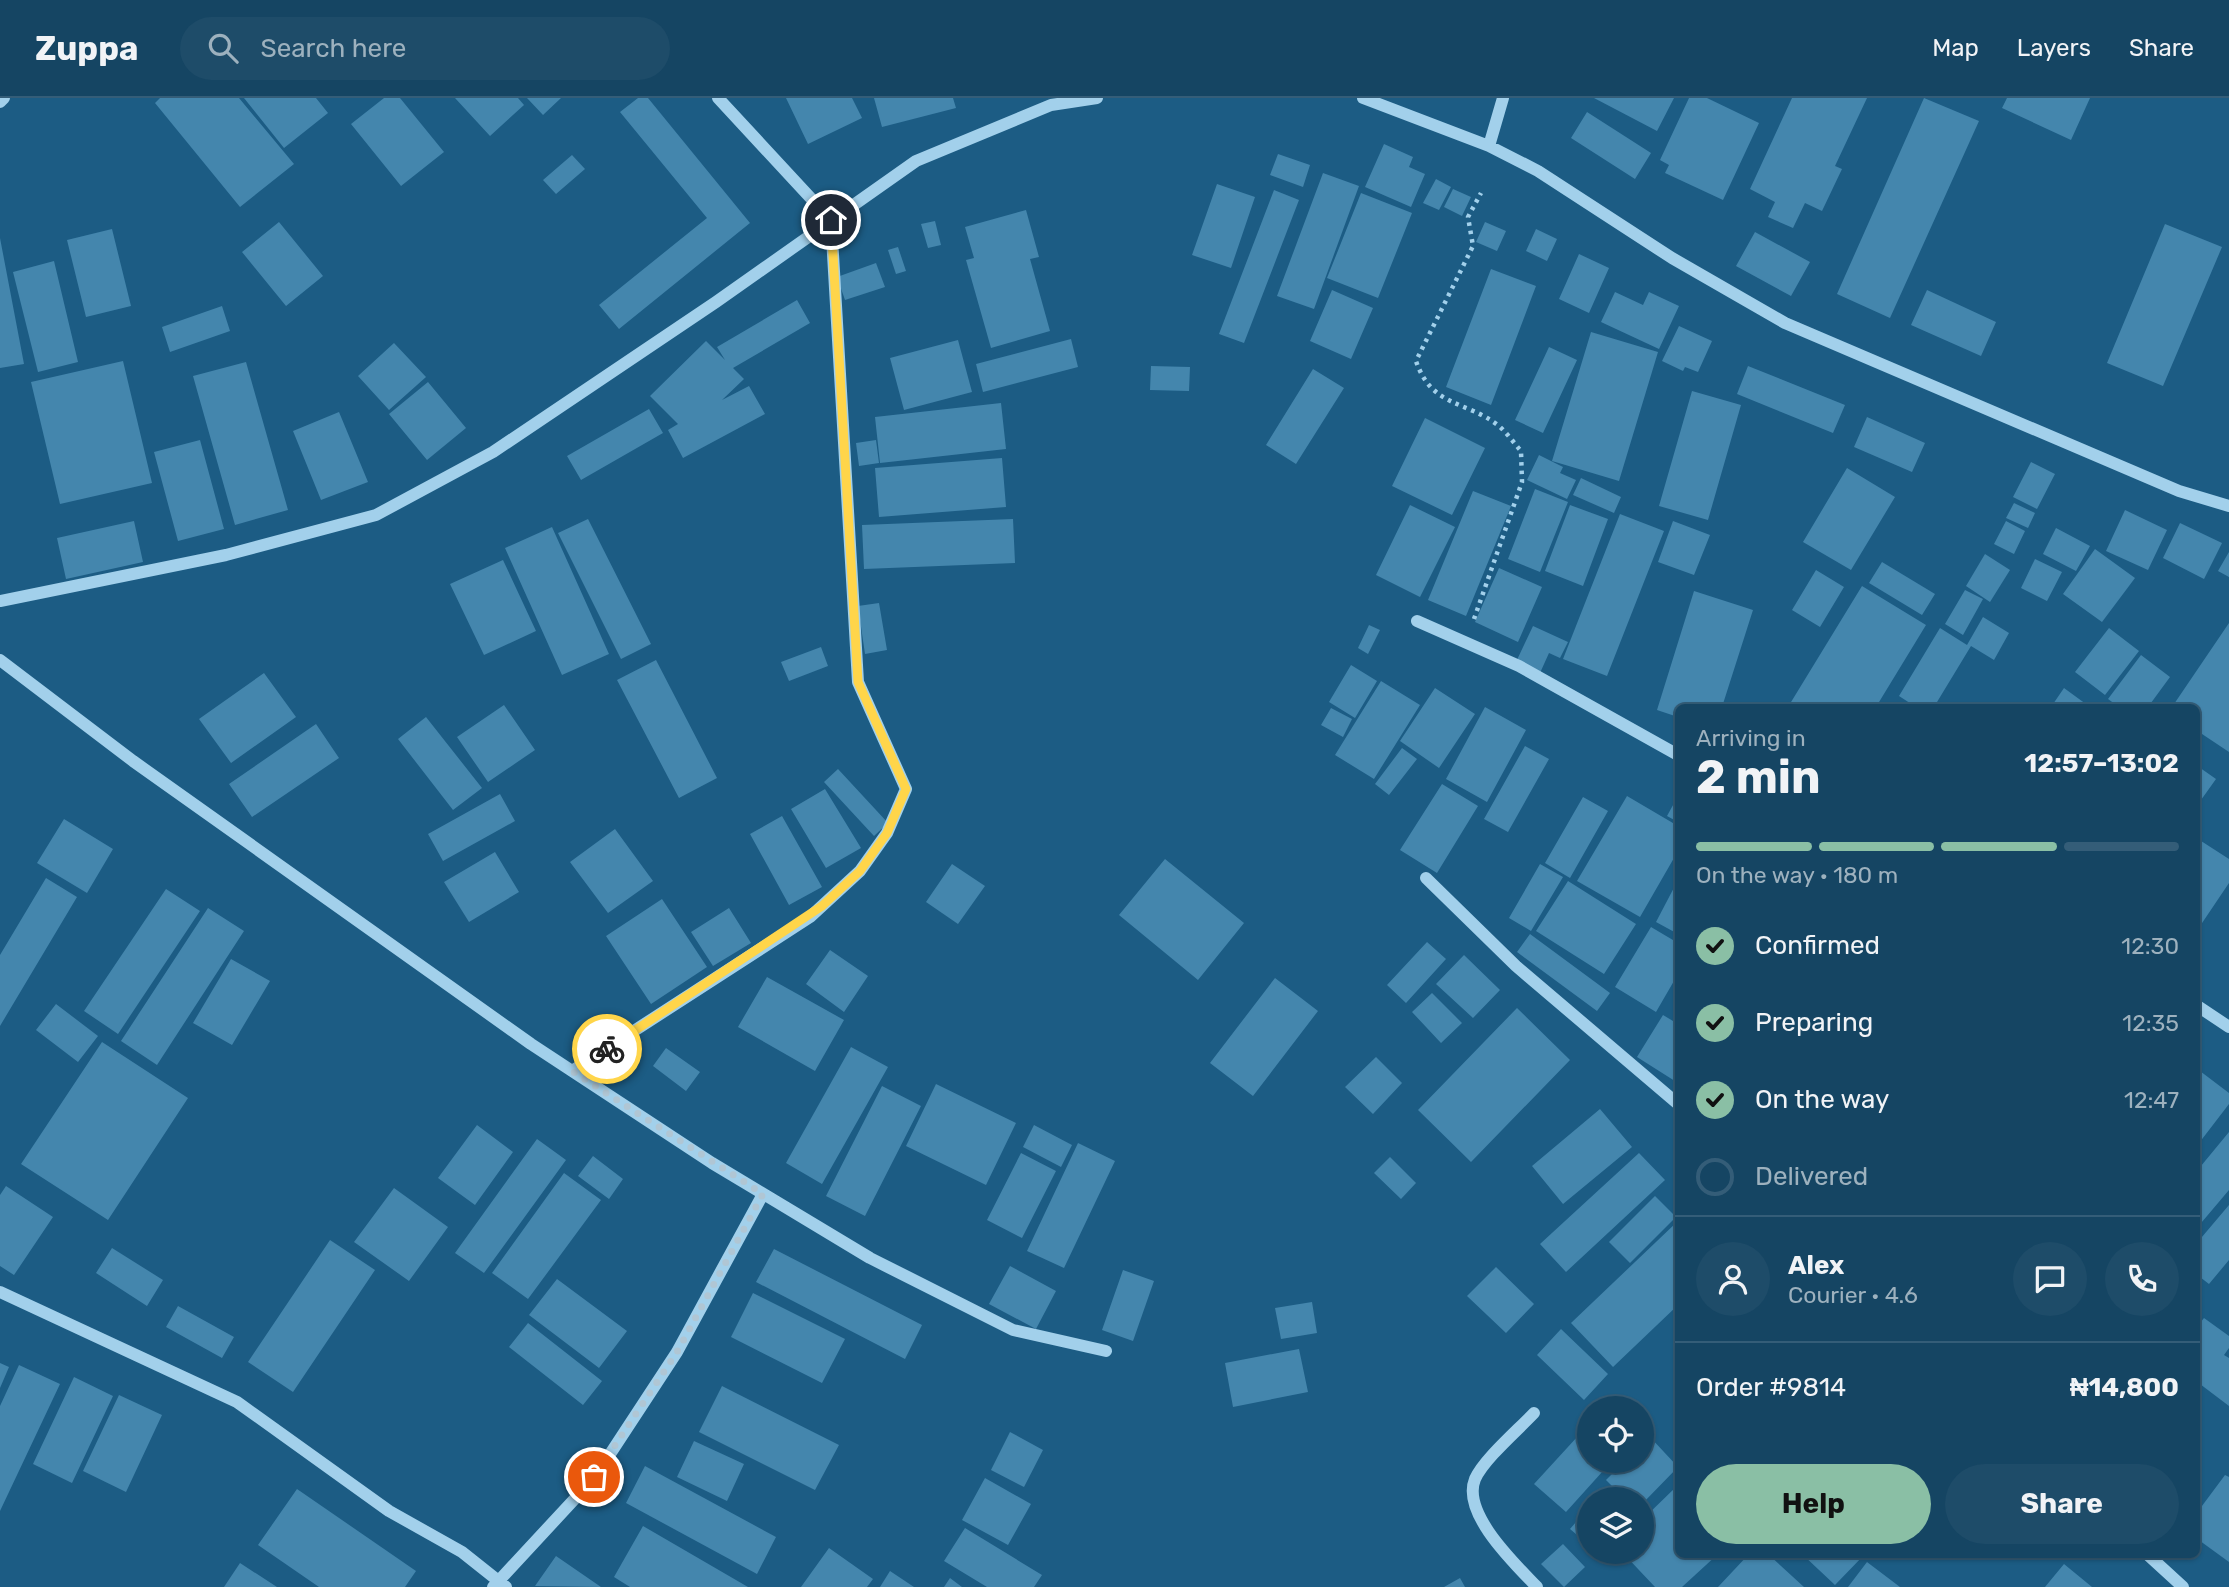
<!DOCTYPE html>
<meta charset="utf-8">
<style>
body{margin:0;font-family:Rubik,sans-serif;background:#1e4c69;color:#f1f3f6;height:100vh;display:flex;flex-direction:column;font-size:26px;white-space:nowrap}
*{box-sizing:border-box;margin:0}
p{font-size:23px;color:#9db1be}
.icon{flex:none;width:38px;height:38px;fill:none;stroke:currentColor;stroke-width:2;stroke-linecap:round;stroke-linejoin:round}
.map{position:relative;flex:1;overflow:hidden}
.details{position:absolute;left:1675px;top:606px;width:525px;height:854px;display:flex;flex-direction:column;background:#154563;border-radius:10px;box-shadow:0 2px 5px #0004,0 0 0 2px #345d78}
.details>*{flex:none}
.fabs{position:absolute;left:1577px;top:1298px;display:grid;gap:14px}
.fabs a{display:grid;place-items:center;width:77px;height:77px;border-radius:50%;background:#154563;box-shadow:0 2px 5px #0004,0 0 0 2px #345d78;font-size:35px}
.pin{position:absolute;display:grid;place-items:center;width:60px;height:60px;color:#fff;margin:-30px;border:4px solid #fff;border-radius:50%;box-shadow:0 2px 7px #0007}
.courier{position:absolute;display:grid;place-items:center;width:70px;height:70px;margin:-35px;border:5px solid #ffd54a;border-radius:50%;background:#fff;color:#222;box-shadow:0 2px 9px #0007}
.headline em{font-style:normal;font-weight:700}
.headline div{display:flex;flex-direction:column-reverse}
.headline{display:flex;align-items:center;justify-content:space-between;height:119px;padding:0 21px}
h1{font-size:46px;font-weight:700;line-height:52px}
.bar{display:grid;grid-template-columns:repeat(4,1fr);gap:10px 7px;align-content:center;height:84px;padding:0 21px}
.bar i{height:9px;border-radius:5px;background:#345d78}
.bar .active{background:#8abfa5}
.bar p{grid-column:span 4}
.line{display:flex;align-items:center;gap:18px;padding:0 21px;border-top:2px solid #345d78}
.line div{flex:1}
.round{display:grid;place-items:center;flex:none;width:74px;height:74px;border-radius:37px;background:#1e4c69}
ol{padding:0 21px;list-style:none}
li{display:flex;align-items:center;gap:21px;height:77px}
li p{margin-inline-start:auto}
li .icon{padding:7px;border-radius:50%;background:#8abfa5;color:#111;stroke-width:4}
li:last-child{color:#9db1be}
li i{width:38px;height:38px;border:4px solid #345d78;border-radius:50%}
.button{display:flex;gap:14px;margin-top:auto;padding:14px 21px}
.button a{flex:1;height:80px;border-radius:42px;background:#8abfa5;color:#111;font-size:28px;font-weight:700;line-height:80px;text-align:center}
.button a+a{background:#1e4c69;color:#f1f3f6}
header{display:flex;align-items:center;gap:42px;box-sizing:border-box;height:98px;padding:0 35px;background:#154563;border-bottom:2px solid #345d78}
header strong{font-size:33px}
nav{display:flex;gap:38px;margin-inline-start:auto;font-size:24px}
.search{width:490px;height:63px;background:#1e4c69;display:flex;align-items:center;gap:18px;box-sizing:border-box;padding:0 24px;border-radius:38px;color:#9db1be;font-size:26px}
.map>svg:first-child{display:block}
</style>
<header>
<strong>Zuppa</strong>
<div class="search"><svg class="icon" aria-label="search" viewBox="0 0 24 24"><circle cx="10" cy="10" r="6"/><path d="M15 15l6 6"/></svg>Search here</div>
<nav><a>Map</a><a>Layers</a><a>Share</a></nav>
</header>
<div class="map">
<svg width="2229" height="1489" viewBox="0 0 2229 1489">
<rect width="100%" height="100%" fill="#1c5c84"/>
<path fill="#4486ad" d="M160,0H239L294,66L240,109L155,5Z
M244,0H316L328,15L284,50Z
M384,0H400L444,54L401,88L351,26Z
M455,0H518L524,7L490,38Z
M527,0H561L543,17Z
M638,0H648L750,125L619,231L599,207L707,120L620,14Z
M786,0H852L862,20L808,46Z
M874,0H953L956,10L882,29Z
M1594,0H1674L1657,33Z
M1689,0H1707L1759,25L1723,102L1665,75L1669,67L1660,62Z
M1792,0H1867L1835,68L1842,71L1822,113L1805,105L1793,130L1768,119L1775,104L1750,91Z
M1924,0L1979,23L1890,220L1837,196Z
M2007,0H2090L2071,42L2002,10Z
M1587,14L1651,55L1635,81L1571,40Z
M1384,46L1413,59L1409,69L1425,76L1411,109L1365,89Z
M1278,56L1310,67L1303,89L1270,77Z
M572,57L585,71L556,96L543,82Z
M1323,75L1359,88L1314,211L1277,198Z
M1436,81L1451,89L1439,112L1423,105Z
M1217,86L1255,99L1231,170L1192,157Z
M1453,91L1471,99L1462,118L1444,109Z
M1274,92L1299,102L1244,245L1219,236Z
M1361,95L1412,115L1378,200L1327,180Z
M1026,112L1039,159L1030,161L1050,233L991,250L966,162L974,160L965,129Z
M935,123L941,147L928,150L921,126Z
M279,124L323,178L286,208L242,154Z
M1485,124L1506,133L1497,153L1476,144Z
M2165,126L2222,149L2163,288L2107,265Z
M112,131L131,208L86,219L67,142Z
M1536,131L1557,141L1547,163L1526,153Z
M1755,134L1810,164L1791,198L1736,168Z
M0,140L24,266L0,270Z
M898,149L906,173L896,176L888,152Z
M1579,156L1609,170L1589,215L1559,201Z
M54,163L78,264L38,274L13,174Z
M876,165L885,189L845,202L837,179Z
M1491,171L1536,188L1491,307L1446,289Z
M1332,192L1373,210L1351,261L1310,243Z
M1927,192L1996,224L1981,258L1911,227Z
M1615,194L1643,207L1649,194L1679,208L1659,251L1601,224Z
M797,202L810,225L733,270L744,281L722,302L749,288L765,316L683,360L668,332L678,326L650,298L706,243L725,262L717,249Z
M222,208L230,233L170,254L162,229Z
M1679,228L1712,243L1698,274L1685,269L1683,273L1662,263Z
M1591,234L1658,254L1619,383L1552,363Z
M1071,241L1078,269L983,294L976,266Z
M958,242L972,294L904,312L890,260Z
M394,245L426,279L389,312L358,278Z
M1549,249L1577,262L1543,335L1515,322Z
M123,263L152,385L60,406L31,284Z
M246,264L288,412L235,427L193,278Z
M1151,268L1190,269L1189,293L1150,292Z
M1748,268L1845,307L1833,335L1737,296Z
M1313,271L1344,290L1296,366L1266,347Z
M428,284L466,330L427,362L389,316Z
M1692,293L1741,307L1708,422L1659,408Z
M1001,305L1006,351L880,365L875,319Z
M649,311L663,335L581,382L567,358Z
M339,314L368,384L321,402L293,333Z
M1867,319L1925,345L1912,374L1854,349Z
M1425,320L1485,350L1452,417L1392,388Z
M200,342L224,431L178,443L154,354Z
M876,342L879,365L859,368L856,345Z
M1539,357L1563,369L1560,375L1576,382L1567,401L1527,382Z
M1002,360L1006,409L879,419L875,370Z
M2031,364L2055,376L2037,411L2013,399Z
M1847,370L1895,399L1851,472L1803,444Z
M1581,380L1621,399L1614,415L1573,397Z
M1535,391L1568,404L1540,474L1508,461Z
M1473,393L1511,408L1466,518L1428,502Z
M2014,405L2035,415L2028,430L2006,420Z
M1410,407L1455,429L1420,499L1376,477Z
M1570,407L1608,421L1583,488L1545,473Z
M2125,412L2167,432L2148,472L2106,453Z
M1620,416L1664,433L1607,578L1563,561Z
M588,421L651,546L621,561L558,435Z
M1013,421L1015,465L864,471L862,427Z
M134,423L143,464L66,481L57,440Z
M1673,423L1710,437L1694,477L1658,464Z
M2006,423L2025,433L2014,456L1994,446Z
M2180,425L2222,445L2204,481L2163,460Z
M552,429L609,556L562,577L505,450Z
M2056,430L2090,448L2076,473L2043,456Z
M2095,451L2135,480L2102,524L2063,496Z
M2229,454V479L2218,473Z
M1985,456L2010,472L1990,504L1966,488Z
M2035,461L2062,474L2047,503L2021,490Z
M503,462L536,533L484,557L450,486Z
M1882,464L1935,496L1922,517L1869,485Z
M1499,470L1542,489L1518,544L1475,524Z
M1816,472L1844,489L1820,529L1792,512Z
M1862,488L1926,527L1876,609H1788Z
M1965,492L1983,501L1963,537L1945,526Z
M1694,493L1753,512L1722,609H1678V619L1657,612Z
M879,505L887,552L865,556L858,508Z
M1983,519L2009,535L1994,562L1971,548L1934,609H1916L1899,598L1940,530L1967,547Z
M2229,525V654L2196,632V609H2172Z
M1369,527L1380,532L1368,556L1358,550Z
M1533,528L1568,544L1560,560L1549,555L1540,575L1516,564Z
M2109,530L2139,553L2105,597L2075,574Z
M821,549L828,568L789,583L781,564Z
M2141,557L2170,579L2148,609H2119L2108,601Z
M656,562L717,680L679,700L617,582Z
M1351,567L1377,583L1355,620L1329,604Z
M264,575L296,619L231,665L199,621Z
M1381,583L1420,607L1374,681L1335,657Z
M1435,590L1475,616L1439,670L1400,643Z
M2064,590L2090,609H2051Z
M504,607L535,652L488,684L457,639Z
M1485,609L1526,632L1487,704L1446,681Z
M1331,610L1352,621L1343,639L1321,627Z
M426,619L482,690L453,712L398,641Z
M316,626L339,660L252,719L229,686Z
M1525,648L1549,661L1508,734L1484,721Z
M1402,650L1417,661L1389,697L1375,686Z
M2196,667L2216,681L2196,709Z
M838,671L888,725L874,738L824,684Z
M1442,686L1478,708L1437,775L1400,752Z
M825,691L861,750L826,770L791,711Z
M500,696L515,723L443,763L428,736Z
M1627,698L1678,728V753L1640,819L1577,783Z
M1678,698V724L1667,718Z
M1583,699L1608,713L1570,780L1545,765Z
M782,718L822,789L789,807L750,736Z
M64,721L113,751L87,795L37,765Z
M615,731L653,783L608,815L570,764Z
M2198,741L2229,761V785L2196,834Z
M495,754L519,794L469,824L444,784Z
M1165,761L1244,825L1198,882L1119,817Z
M952,766L985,788L958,826L926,804Z
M1540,766L1563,779L1531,833L1509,820Z
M46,780L77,799L0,928V857Z
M1678,782V836L1656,824Z
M1568,783L1636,826L1604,876L1536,833Z
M166,791L200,813L118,936L84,913Z
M662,801L707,869L651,906L606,838Z
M208,810L244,833L157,967L121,943Z
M729,810L751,845L713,868L691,834Z
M1651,829L1678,845V876L1656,914L1615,889Z
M1530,836L1610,895L1597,913L1517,854Z
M1427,844L1446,861L1406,905L1387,887Z
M830,852L868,878L844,914L806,886Z
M1464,857L1500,892L1473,920L1436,886Z
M231,861L270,883L232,947L193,925Z
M767,879L844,922L815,973L738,929Z
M1275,880L1318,913L1253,998L1210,965Z
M1432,895L1462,925L1441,945L1412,914Z
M56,906L98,938L78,964L36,932Z
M1517,910L1570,962L1471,1064L1418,1012Z
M1663,917L1678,926V985L1637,959Z
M102,944L188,1000L108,1122L21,1066Z
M851,949L888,969L822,1086L786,1065Z
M666,950L700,974L686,993L653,968Z
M1376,959L1402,985L1373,1016L1345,989Z
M2196,970L2229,995V1006L2196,1049Z
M936,986L1016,1025L986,1087L906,1048Z
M882,988L921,1008L865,1118L826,1098Z
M1600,1011L1632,1049L1563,1106L1532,1068Z
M477,1027L513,1054L475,1107L438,1080Z
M1034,1027L1072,1047L1061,1069L1023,1049Z
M2229,1034V1092L2196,1131V1074Z
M537,1041L566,1062L484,1175L455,1155Z
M1078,1045L1115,1063L1064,1170L1027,1153Z
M1021,1055L1056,1073L1022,1140L987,1122Z
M1639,1055L1665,1082L1566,1174L1540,1146Z
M593,1058L623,1081L609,1101L578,1078Z
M1390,1059L1416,1085L1401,1101L1374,1075Z
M564,1075L601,1102L528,1201L492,1175Z
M6,1088L53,1119L14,1177L0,1168V1097Z
M394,1090L448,1129L409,1183L354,1144Z
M1655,1098L1676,1119L1630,1165L1609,1144Z
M2229,1107V1162L2209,1186L2196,1176V1146Z
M1678,1123V1207L1613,1269L1571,1225Z
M330,1142L375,1172L293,1294L248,1264Z
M112,1150L163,1182L147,1208L96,1175Z
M774,1151L922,1227L905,1261L756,1184Z
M1010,1168L1056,1193L1036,1231L989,1206Z
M1496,1169L1534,1206L1506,1235L1467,1198Z
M1123,1172L1154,1183L1133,1243L1102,1232Z
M557,1181L627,1233L599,1270L529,1217Z
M753,1195L845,1241L822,1285L731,1239Z
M1312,1204L1317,1235L1281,1241L1275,1210Z
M178,1208L234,1239L222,1260L166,1229Z
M2204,1220L2229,1238V1250L2224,1257L2229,1260V1308L2196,1283V1230Z
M528,1225L602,1283L583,1307L509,1249Z
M1561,1231L1608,1276L1584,1302L1537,1257Z
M1299,1251L1308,1294L1233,1309L1225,1265Z
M0,1265L9,1269L0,1290Z
M19,1267L60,1286L0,1413V1308Z
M74,1279L113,1298L72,1385L33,1366Z
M722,1288L839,1347L815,1392L699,1334Z
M119,1297L162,1317L126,1394L83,1373Z
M1613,1300L1625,1311H1603Z
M1589,1326V1363H1612L1566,1414L1534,1386Z
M1010,1334L1043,1352L1024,1389L991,1372Z
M1650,1339L1678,1369L1642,1406V1402H1626L1606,1382L1625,1363H1642V1347Z
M694,1343L744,1366L727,1403L677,1379Z
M645,1368L776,1439L757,1476L626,1405Z
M2225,1377L2229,1379V1464L2196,1440V1416Z
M985,1380L1031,1406L1008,1447L962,1422Z
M1678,1387V1456H1718L1682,1489H1655L1622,1454H1642V1422Z
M297,1391L416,1473L405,1489H319L258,1447Z
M1589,1409V1447L1570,1431Z
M643,1428L748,1489H630L614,1479Z
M965,1430L1042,1477L1034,1489H987L944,1463Z
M1563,1446L1585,1469L1564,1489L1541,1466Z
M829,1450L873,1481L867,1489H801Z
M1749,1456H1768L1804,1489H1718Z
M1802,1456H1865L1835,1487Z
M556,1458L601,1489L535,1488Z
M1867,1464L1900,1489H1848Z
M240,1465L277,1489H224Z
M2064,1466L2092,1489H2045Z
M890,1473L914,1489H880Z
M950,1480L962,1489H944Z
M1460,1480L1465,1489H1444Z"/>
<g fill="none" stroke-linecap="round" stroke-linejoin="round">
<path stroke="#a2d0eb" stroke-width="4.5" stroke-dasharray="3.5 5" stroke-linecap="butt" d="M1474,521L1522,384L1521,353C1514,345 1507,335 1499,328C1466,302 1432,310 1416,263L1473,148L1468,119L1481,95"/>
<path stroke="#a2d0eb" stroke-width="12" d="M1363,0L1489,48L1538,73L1672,160L1785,225L2179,393L2229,408
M0,4L4,0
M1489,48L1503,0
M0,503L226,457L376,417L493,354L716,204L916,63L1051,7L1097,0
M1417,523L1519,568L1678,657
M0,562L133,663L531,946L712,1065L870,1160L1013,1232L1106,1253
M1426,780L1516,868L1678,1006
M2196,907L2229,929
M572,973L810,819L860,773L887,735L906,691L858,584L831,122L718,0
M0,1194L237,1304L389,1413L462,1454L506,1489
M1534,1315C1518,1332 1484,1361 1475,1381C1461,1415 1515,1466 1537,1489
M2147,1456L2183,1489
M493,1489L595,1379L677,1254L763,1096"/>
</g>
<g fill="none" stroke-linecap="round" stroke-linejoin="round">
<path stroke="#b0c6d4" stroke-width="7" stroke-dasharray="0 12.6" d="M594,1379L677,1254L763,1096L572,973L607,951"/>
<path stroke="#ffd54a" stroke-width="9" d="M607,951L822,808L860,773L887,735L906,691L858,584L831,122"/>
</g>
</svg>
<div class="fabs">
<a><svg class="icon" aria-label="locate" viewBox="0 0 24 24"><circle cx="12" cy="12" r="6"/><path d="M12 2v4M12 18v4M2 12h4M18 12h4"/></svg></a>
<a><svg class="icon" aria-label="layers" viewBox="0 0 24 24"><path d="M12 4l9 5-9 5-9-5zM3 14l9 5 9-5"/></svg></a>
</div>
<div class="pin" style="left:594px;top:1379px;background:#ea580c"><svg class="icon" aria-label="bag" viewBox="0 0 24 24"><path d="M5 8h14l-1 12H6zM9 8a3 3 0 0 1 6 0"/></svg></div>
<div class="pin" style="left:831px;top:122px;background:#1f2937"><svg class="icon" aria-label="home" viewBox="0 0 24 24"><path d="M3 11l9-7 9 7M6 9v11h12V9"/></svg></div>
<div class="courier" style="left:607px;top:951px"><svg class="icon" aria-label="bike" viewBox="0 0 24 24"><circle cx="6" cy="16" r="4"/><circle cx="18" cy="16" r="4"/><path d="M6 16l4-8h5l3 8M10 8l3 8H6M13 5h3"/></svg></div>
<section class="details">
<div class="headline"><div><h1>2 min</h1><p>Arriving in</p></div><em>12:57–13:02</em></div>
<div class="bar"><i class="active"></i><i class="active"></i><i class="active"></i><i></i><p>On the way · 180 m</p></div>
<ol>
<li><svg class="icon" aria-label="check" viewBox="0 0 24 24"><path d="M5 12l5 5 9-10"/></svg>Confirmed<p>12:30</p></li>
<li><svg class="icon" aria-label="check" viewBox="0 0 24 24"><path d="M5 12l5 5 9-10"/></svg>Preparing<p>12:35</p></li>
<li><svg class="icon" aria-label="check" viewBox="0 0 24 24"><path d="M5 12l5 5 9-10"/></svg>On the way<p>12:47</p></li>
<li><i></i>Delivered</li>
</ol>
<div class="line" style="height:126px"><a class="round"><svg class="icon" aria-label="person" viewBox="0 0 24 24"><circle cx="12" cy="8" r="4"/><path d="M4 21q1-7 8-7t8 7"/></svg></a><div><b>Alex</b><p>Courier · 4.6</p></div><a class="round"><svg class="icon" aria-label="chat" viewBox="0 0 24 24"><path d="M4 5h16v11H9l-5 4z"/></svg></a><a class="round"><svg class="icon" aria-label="phone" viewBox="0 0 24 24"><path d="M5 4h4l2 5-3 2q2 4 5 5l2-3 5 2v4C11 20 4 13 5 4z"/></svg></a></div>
<div class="line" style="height:91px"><div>Order #9814</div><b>₦14,800</b></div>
<div class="button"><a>Help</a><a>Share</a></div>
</section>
</div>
